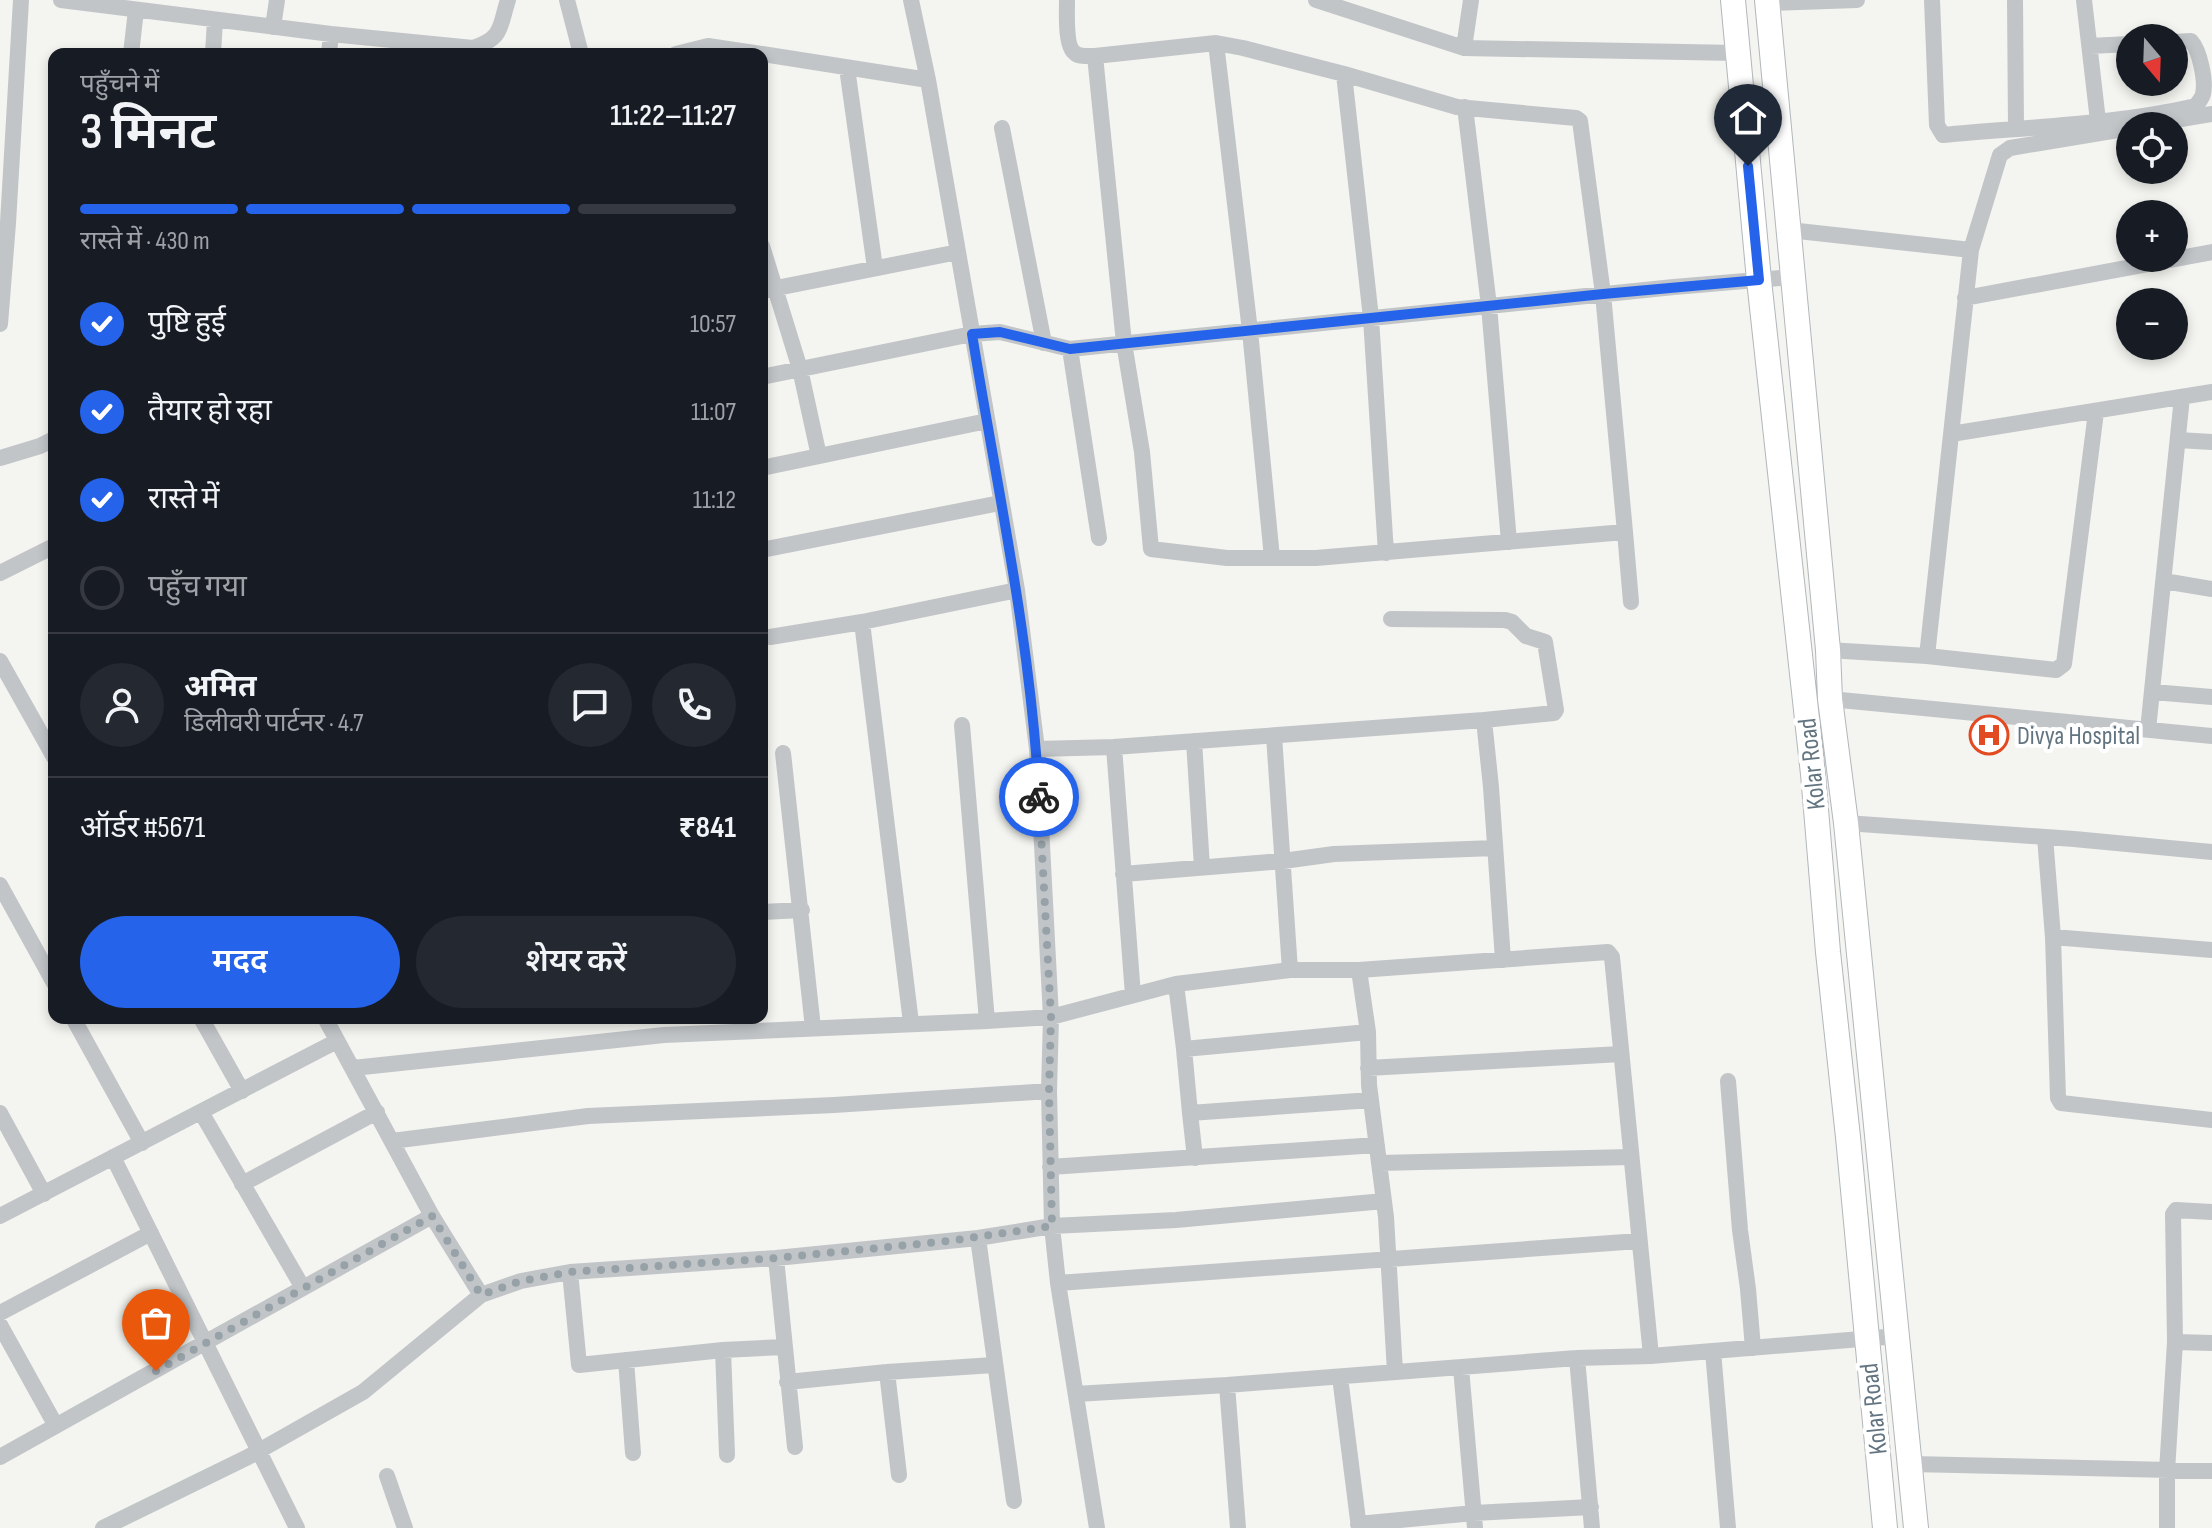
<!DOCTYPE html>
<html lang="hi">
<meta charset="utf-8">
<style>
body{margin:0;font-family:"Sofia Sans Condensed","Noto Sans Devanagari",sans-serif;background:#242831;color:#f1f3f6;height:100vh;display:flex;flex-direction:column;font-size:30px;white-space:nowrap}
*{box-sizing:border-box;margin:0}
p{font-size:26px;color:#9ea1a6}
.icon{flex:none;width:44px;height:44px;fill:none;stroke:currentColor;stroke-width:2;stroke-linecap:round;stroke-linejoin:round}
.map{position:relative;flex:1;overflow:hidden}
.details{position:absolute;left:48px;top:48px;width:720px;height:976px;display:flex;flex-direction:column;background:#171b24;border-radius:16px;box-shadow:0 4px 12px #0003}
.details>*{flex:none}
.needle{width:52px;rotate:161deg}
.fabs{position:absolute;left:2116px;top:24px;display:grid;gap:16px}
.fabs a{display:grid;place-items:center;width:72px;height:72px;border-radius:50%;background:#171b24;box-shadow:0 4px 12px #0003;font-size:40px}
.pin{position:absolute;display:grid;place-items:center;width:68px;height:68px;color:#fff;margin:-82px -34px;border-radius:50% 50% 50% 0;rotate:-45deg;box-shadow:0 0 8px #0007}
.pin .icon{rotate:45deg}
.courier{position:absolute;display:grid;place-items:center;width:80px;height:80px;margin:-40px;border:6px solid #2563eb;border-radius:50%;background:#fff;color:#222;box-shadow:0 2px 10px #0007}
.headline em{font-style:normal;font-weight:600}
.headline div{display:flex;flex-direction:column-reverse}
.headline{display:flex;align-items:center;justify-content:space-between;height:136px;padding:0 32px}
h1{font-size:52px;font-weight:600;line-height:60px}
.bar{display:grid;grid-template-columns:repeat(4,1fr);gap:12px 8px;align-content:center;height:96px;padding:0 32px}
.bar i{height:10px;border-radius:6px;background:#363941}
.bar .selected{background:#2563eb}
.bar p{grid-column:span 4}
.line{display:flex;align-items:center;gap:20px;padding:0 32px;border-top:2px solid #363941}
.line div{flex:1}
.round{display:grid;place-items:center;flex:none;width:84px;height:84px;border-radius:42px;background:#242831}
ol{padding:0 32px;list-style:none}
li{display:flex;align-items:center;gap:24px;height:88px}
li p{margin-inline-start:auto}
li .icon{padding:8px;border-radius:50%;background:#2563eb;color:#fff;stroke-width:4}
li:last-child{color:#9ea1a6}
li i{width:44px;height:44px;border:4px solid #363941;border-radius:50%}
.action{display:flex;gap:16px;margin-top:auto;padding:16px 32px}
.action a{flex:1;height:92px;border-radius:48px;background:#2563eb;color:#fff;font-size:32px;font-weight:600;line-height:92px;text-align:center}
.action a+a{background:#242831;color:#f1f3f6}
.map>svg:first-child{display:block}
</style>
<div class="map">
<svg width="2212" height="1528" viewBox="0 0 2212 1528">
<rect width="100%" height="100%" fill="#f4f4f0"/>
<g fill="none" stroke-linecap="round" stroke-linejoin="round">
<defs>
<path id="secondary" d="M1733,0L1759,280L1813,774L1828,952L1848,1137L1885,1528
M1767,0L1828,650L1830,699L1846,823L1916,1528"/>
</defs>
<use href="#secondary" stroke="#b1b7bb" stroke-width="26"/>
<path stroke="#c1c5c8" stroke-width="16" d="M61,0L331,34L473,48C503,38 499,28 508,0
M567,0L581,54
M911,0L928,80L1017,590L1037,749L1051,1017L1049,1091L1052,1226L1058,1283L1097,1528
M1067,0C1067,12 1065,47 1075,53C1079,57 1089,56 1095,56
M1316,0L1464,48L1737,53
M1932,0L1937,125L1943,135C2027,127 2113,125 2196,106C2197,104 2203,97 2203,94C2206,81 2200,51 2191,41L2174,42
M2015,0L2016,128
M2084,0L2098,121
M1767,3L1857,0
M273,27L277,0
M1216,43L1250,331L1272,558
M2090,46L2130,44
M1464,48L1471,0
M131,54L136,10
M213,54L215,20
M329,54L331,34
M676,54L708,46L761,54
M762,54L928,80
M847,68L875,268
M1344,74L1371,318L1386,553
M1465,107L1489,306L1509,542
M2181,119L2212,114
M1002,128L1044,343
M1789,230L1971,250L1927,656
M762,246L800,369L819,456
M1971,250L2000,155L2010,148L2130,128
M762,291L958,252
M1965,298L2212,252
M0,324L8,223L21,0
M1070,349L1099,538
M762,377L972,334L1000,332L1070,349L1674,287L1793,277
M1951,434L2212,392
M2178,440L2212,442
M0,458L40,446L54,439
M762,468L987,421
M1625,532L1603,294L1580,121L1576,118L1457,107L1344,74L1243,48L1216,43L1095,56L1124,343L1142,452L1151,549L1227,558H1316L1625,532L1631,602
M762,550L1000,503
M0,573L54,546
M2164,581L2212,589
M1391,619L1505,620L1512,622L1526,636L1545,642L1556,710L1554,713L1484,720
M862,622L911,1023
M770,637L862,622L1017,590
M1828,650L1927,656L2056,670L2064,664L2096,412
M0,661L54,757
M2153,692L2212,697
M1830,699L2212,736
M962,725L987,1021
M2148,730L2182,397
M1274,736L1290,970
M1194,741L1202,867
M1114,747L1133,995
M1037,749L1114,747L1484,720L1491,787L1503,960
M783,753L813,1028
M1846,823L2074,839L2212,852
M2045,837L2053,937L2058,1098L2061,1103L2212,1120
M1123,874L1283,861L1334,854L1495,848
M0,885L54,983
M762,912L802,910
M2053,937L2212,950
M1359,970L1368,1032L1369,1085L1386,1217L1395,1372
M1176,984L1184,1049L1190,1113L1371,1100
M73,1018L142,1143
M201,1018L242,1091
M325,1018L432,1216L481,1295
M1184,1049L1368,1032
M353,1068L664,1035L987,1021L1051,1017L1176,984L1290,970H1359L1608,952L1612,957L1651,1356
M1368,1068L1621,1054
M1728,1081L1740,1230L1748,1289L1753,1348
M201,1112L303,1288
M0,1113L44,1194
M1190,1113L1195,1158
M392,1141L588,1116L834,1105L1049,1091
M113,1157L297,1528
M1379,1163L1631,1157
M1050,1167L1377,1145
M242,1184L377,1112
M0,1216L337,1041
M978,1238L1014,1501
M776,1258L795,1447
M570,1272L579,1365L723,1350L784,1347
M1058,1283L1639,1241
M0,1313L151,1233
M0,1325L56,1426
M2175,1342L2212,1343
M723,1350L727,1455
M1713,1351L1728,1528
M1577,1358L1592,1528
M626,1360L633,1453
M1461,1368L1475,1528
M887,1372L899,1475
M1340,1377L1359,1528
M787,1382L887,1372L994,1365
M1227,1385L1238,1528
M1076,1394L1227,1385L1577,1358L1651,1356L1898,1336
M0,1457L432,1216
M1911,1464L2212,1471
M387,1476L405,1528
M1358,1524L1474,1513L1591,1507
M103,1528L248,1457L363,1392L481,1295L521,1281L570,1272L776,1258L978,1238L1052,1226L1176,1220L1384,1201
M2167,1528V1471L2175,1342L2173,1214L2176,1210L2212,1212"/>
<use href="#secondary" stroke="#fff" stroke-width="24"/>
</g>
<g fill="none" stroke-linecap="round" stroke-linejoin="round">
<path stroke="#96a1a8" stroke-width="8" stroke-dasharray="0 14.4" d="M156,1371L432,1216L481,1295L521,1281L570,1272L776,1258L949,1241L1052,1226L1049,1091L1051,1017L1039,797"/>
<path stroke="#2563eb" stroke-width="10" d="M1039,797C1031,641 997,488 972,334L1000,332L1070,349L1603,294L1759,280L1748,166"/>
</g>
<defs>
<symbol id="hospital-ring" viewBox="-11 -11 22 22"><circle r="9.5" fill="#fff" stroke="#e24a21" stroke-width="1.5"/><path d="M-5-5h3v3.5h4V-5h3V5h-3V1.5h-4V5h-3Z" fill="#e24a21"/></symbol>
</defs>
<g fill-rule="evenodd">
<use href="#hospital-ring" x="1967" y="713" width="44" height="44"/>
</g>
<g text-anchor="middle" stroke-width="8" stroke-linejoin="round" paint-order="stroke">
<g font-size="26" fill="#637481" stroke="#fff" text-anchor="start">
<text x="2017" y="744">Divya Hospital</text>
</g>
<g font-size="26" fill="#637481" stroke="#fff">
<text transform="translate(1811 764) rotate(-96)" y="9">Kolar Road</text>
<text transform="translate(1873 1409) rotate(-96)" y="9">Kolar Road</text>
</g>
</g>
</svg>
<div class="fabs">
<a><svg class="needle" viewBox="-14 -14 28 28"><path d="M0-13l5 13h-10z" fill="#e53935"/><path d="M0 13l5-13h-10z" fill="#9ea1a6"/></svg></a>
<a><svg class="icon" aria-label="locate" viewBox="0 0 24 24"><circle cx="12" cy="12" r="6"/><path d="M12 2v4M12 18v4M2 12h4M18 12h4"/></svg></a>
<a>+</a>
<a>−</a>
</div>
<div class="pin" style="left:156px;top:1371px;background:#ea580c"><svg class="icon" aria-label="bag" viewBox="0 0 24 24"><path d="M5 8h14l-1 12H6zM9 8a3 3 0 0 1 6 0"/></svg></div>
<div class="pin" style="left:1748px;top:166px;background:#1f2937"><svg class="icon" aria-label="home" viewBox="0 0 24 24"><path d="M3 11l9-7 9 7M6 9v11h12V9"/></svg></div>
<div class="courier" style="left:1039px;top:797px"><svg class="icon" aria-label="bike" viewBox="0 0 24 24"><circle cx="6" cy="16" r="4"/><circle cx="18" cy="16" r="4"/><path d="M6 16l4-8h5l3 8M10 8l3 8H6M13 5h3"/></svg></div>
<section class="details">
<div class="headline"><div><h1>3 मिनट</h1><p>पहुँचने में</p></div><em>11:22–11:27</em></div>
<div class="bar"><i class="selected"></i><i class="selected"></i><i class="selected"></i><i></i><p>रास्ते में · 430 m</p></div>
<ol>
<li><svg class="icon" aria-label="check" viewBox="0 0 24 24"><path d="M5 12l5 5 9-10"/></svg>पुष्टि हुई<p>10:57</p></li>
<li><svg class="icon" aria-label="check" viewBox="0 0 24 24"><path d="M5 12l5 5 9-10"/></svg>तैयार हो रहा<p>11:07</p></li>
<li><svg class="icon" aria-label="check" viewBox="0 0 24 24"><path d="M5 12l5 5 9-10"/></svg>रास्ते में<p>11:12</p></li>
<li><i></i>पहुँच गया</li>
</ol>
<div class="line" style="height:144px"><a class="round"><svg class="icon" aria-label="person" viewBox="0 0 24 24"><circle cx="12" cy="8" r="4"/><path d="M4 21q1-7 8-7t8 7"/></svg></a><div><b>अमित</b><p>डिलीवरी पार्टनर · 4.7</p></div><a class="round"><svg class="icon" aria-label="chat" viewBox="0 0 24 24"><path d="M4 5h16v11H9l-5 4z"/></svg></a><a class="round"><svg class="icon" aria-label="phone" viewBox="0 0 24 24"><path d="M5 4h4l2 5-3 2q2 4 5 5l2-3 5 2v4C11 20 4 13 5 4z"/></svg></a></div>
<div class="line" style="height:104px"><div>ऑर्डर #5671</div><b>₹841</b></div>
<div class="action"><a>मदद</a><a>शेयर करें</a></div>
</section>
</div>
